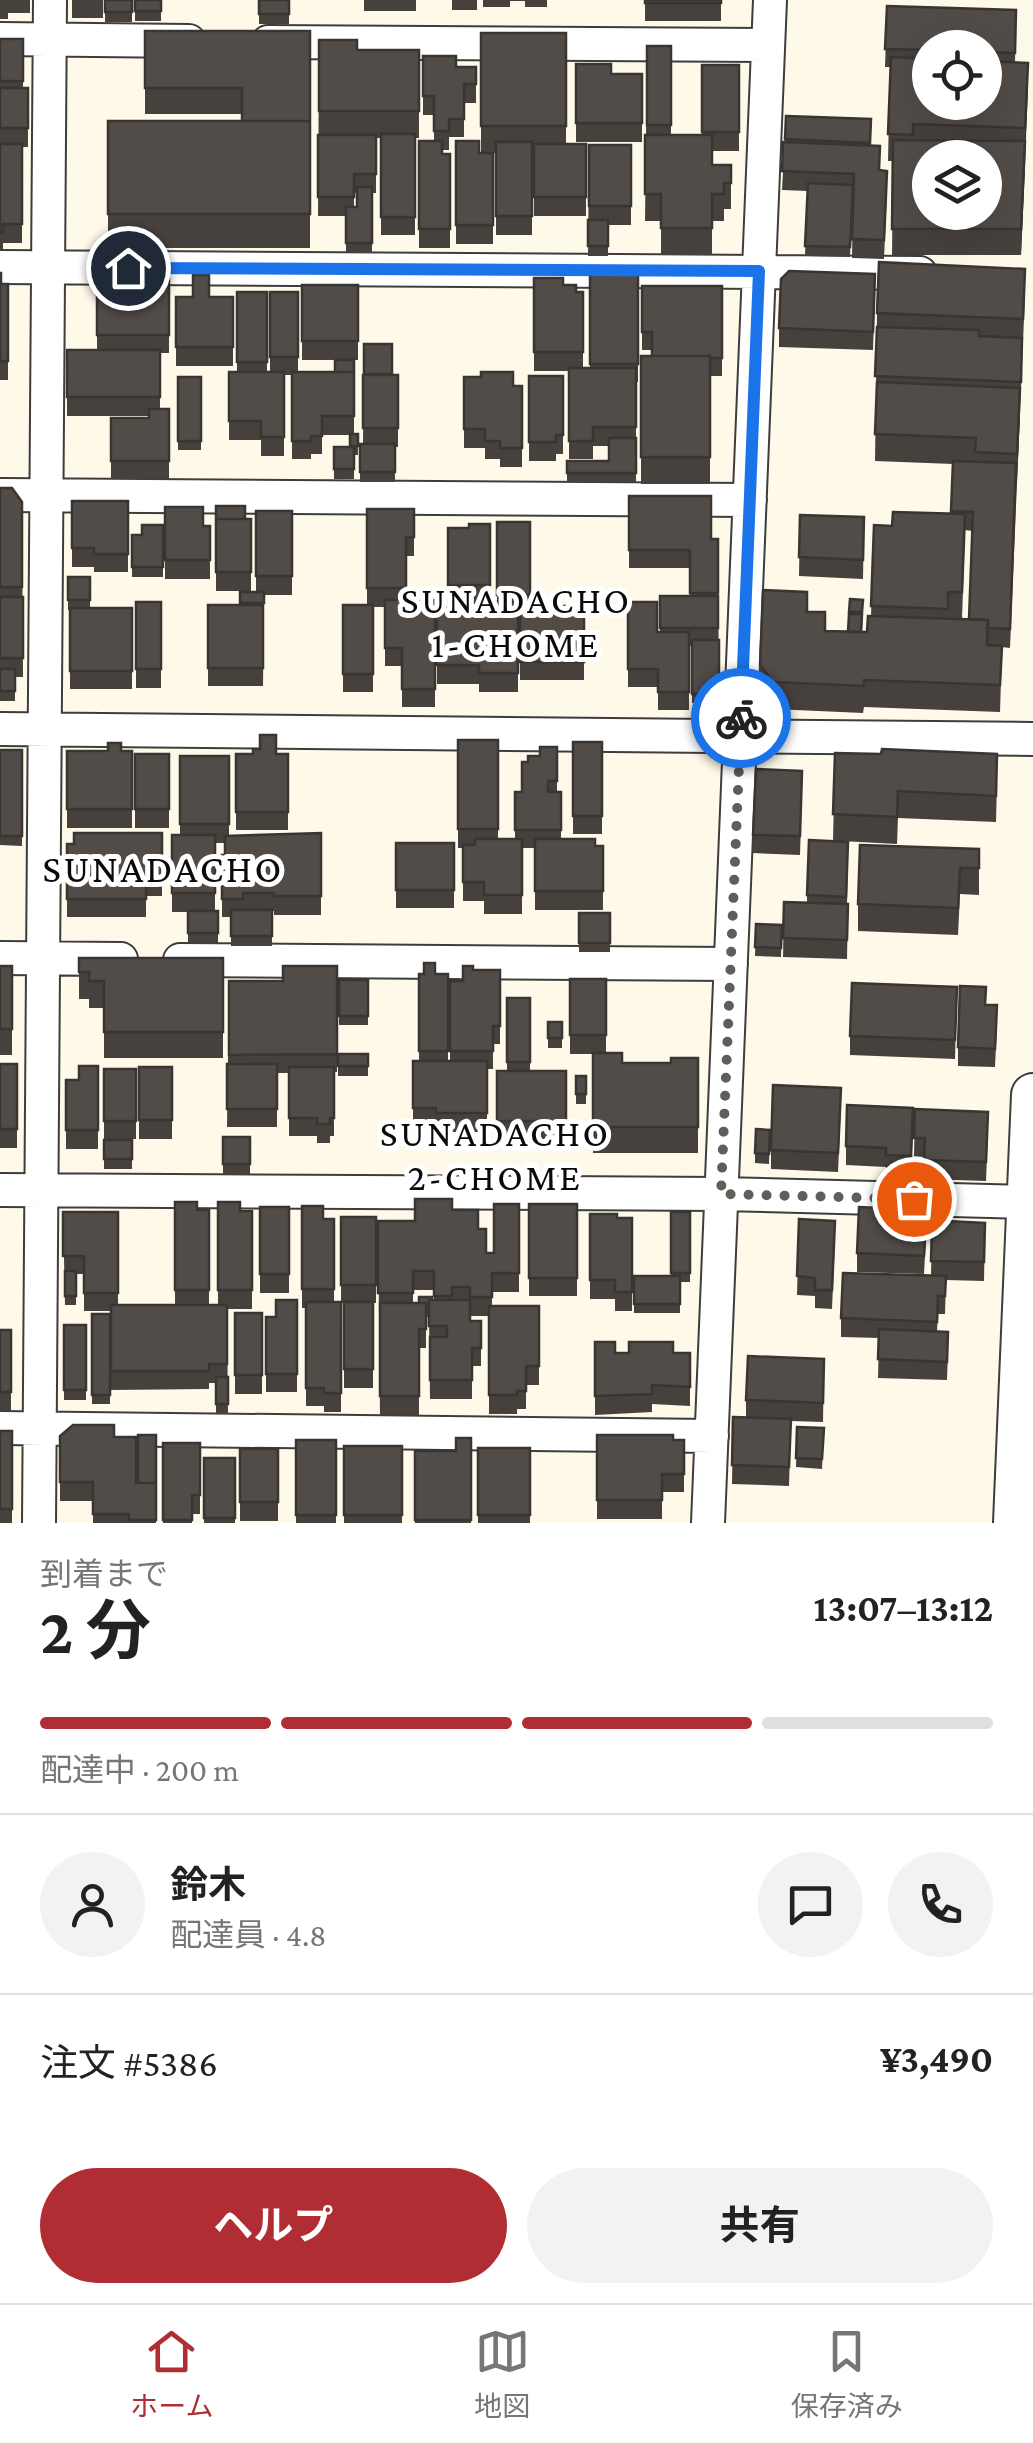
<!DOCTYPE html>
<html lang="ja">
<meta charset="utf-8">
<style>
body{margin:0;font-family:"Crimson Pro","Noto Sans JP",serif;background:#f2f2f2;color:#222;height:100vh;display:flex;flex-direction:column;font-size:38px;white-space:nowrap}
*{box-sizing:border-box;margin:0}
p{font-size:32px;color:#767676}
.icon{flex:none;width:55px;height:55px;fill:none;stroke:currentColor;stroke-width:2;stroke-linecap:round;stroke-linejoin:round}
.map{position:relative;height:1523px;overflow:hidden}
.side{display:flex;flex-direction:column;background:#fff;flex:1}
.side>*{flex:none}
.controls{position:absolute;left:912px;top:30px;display:grid;gap:20px}
.controls a{display:grid;place-items:center;width:90px;height:90px;border-radius:50%;background:#fff;box-shadow:0 10px 40px #0002;font-size:50px}
.pin{position:absolute;display:grid;place-items:center;width:85px;height:85px;color:#fff;margin:-42px;border:5px solid #fff;border-radius:50%;box-shadow:0 2px 10px #0007}
.courier{position:absolute;display:grid;place-items:center;width:100px;height:100px;margin:-50px;border:8px solid #1a73e8;border-radius:50%;background:#fff;color:#222;box-shadow:0 2px 12px #0007}
.summary em{font-style:normal;font-weight:700}
.summary div{display:flex;flex-direction:column-reverse}
.summary{display:flex;align-items:center;justify-content:space-between;height:170px;padding:0 40px}
h1{font-size:65px;font-weight:700;line-height:75px}
.bar{display:grid;grid-template-columns:repeat(4,1fr);gap:15px 10px;align-content:center;height:120px;padding:0 40px}
.bar i{height:12px;border-radius:8px;background:#e0e0e0}
.bar .selected{background:#b02d33}
.bar p{grid-column:span 4}
.line{display:flex;align-items:center;gap:25px;padding:0 40px;border-top:2px solid #e0e0e0}
.line div{flex:1}
.round{display:grid;place-items:center;flex:none;width:105px;height:105px;border-radius:52px;background:#f2f2f2}
.button{display:flex;gap:20px;margin-top:auto;padding:20px 40px}
.button a{flex:1;height:115px;border-radius:60px;background:#b02d33;color:#fff;font-size:40px;font-weight:700;line-height:115px;text-align:center}
.button a+a{background:#f2f2f2;color:#222}
.dock{display:flex;justify-content:space-around;align-items:center;height:140px;border-top:2px solid #e0e0e0;background:#fff;font-size:28px;color:#767676}
.dock a{display:grid;justify-items:center;gap:5px}
.dock .selected{color:#b02d33}
.map>svg:first-child{display:block}
</style>
<div class="map">
<svg width="1033" height="1523" viewBox="0 0 1033 1523">
<rect width="100%" height="100%" fill="#fef9e9"/>
<g fill="none" stroke-linecap="round" stroke-linejoin="round">
<defs>
<path id="minor" d="M0,39L189,41
M268,42L768,45
M0,267L920,273
M0,495L750,500
M0,729L1033,739
M0,958L121,959
M180,960L731,964
M0,1190L721,1194L1029,1202
M0,1428L712,1436
M39,1523L50,0
M708,1523L770,0"/>
<path id="tertiary" d="M1015,1523L1033,1095"/>
</defs>
<use href="#minor" stroke="#3d3d3d" stroke-width="36"/>
<use href="#tertiary" stroke="#3d3d3d" stroke-width="46"/>
<use href="#minor" stroke="#fff" stroke-width="32"/>
<use href="#tertiary" stroke="#fff" stroke-width="42"/>
</g>
<path fill="#47413e" fill-rule="evenodd" d="M0,0H30V13H8V19H0Z
M72,0H103V18H72Z
M105,0H132V22H105Z
M135,0H161V21H135Z
M259,0H289V24H259Z
M364,0H416V11H364Z
M452,0H477V10H452Z
M483,0H547V7H525V1H510V7H483Z
M645,0H721V21H645Z
M887,6L1016,10L1015,62L1028,90L1021,255H892L893,161H888L890,67H885ZM930,48H985V102H930Z
M145,31H310V248H108V121H242V114H145Z
M481,33H566V144H586V216H534V153H532V235H496V153H481Z
M0,39H23V88H28V147H22V243H3V251H0Z
M319,40L357,50H419V138H415V235H381V138H376V193H372V253H346V216H318ZM354,193H357V207H354Z
M647,46H671V135H702V65H739V151H712V165H731V209H724V221H712V255H661V221H645Z
M423,56L456,67H476V103H464V137H449V150H442V154H450V248H419V141H434V115H423Z
M576,64L611,74H642V142H576Z
M786,116L871,119V146L887,190L884,259L852,258L853,192L850,257L805,256L807,191L782,190Z
M456,141L479,153H493V244H456Z
M589,145H631V225H608V256H588Z
M590,268H638V382H636V482H567V461H609V446H593V459H569V371H534V278L563,285L576,292H583V368H590Z
M0,273L1,284H8V380H0Z
M97,278H169V353H160V409H169V479H111V418H149V416H67V350H97Z
M302,285H358V360H302Z
M642,286H722V376H710V484H641V356H652V350H642Z
M237,292H267V372H270V292H298V372H335L354,360V434H358V455H354V479H334V447H350V435H322V454H311V459H292V375H284V456H261V440H229V372H237Z
M875,292L873,350L779,347V328Z
M1025,295L1010,648L1002,647L1000,712L864,707L863,713L773,709L760,692V665L807,612L825,631L848,632L850,599L863,600L862,632H867L871,616L874,525L892,526L951,514L953,464L875,461L877,313ZM965,530L972,531L969,619H962Z
M176,297H233V366H176Z
M364,344H392V375H398V447H395V482H360V444H363Z
M529,376H563V454H556V461H529Z
M178,377H201V450H178Z
M464,377L522,386V467H500V459H485V448H464Z
M0,488L22,502L23,677H15V701H0Z
M629,496L711,539H718L719,703H692V646H689V710H658V687H628V602L657,632H660V596H690V568H629Z
M72,501H128V572H94V567H72Z
M216,506L245,519H251V591H216Z
M165,507L203,526H210V579H165Z
M367,509H414V556H406V600H435V707H402V666H385V607H373V692H343V605H367Z
M256,511H292V595H264L263,686H208V605H240V592H256Z
M800,515L864,517L863,579L799,576Z
M497,522H530V606H584V680H520V614H518V692H479V684H437V608H449V604H448V528H469L490,524V602H497ZM469,604H479V608H469Z
M163,525V577H132V535H142Z
M68,577H90V608H132V689H70V610H68Z
M136,602H161V688H136Z
M458,740H498V839H515V792H522L528,762L557,747V792H561V839L595,846H603V910H535V848H522V914H484V901H463V848H458Z
M573,742H602V834H573Z
M0,750H22V846L0,845Z
M67,751H132V828H67Z
M835,753L997,781L996,822L898,818L897,844L841,841L848,861L847,904H848L847,959L783,957L784,902L807,903V895L833,841Z
M135,754H169V828H135Z
M236,754H288V830H236Z
M180,756H229V836L321,833V915H274V911H272V946H231V917H222V855H225V843H215V911H218V943H188V912H172V835H180Z
M802,790L800,855L753,853V835Z
M162,833V896H146V917H67V844Z
M396,843H454V908H396Z
M979,849V895L960,894L958,935L858,931V904Z
M579,913H610V952H579Z
M756,924L782,925L781,957L755,956Z
M79,958H223V1058H104V1008H89V999H79Z
M0,966H12V1055H0Z
M337,966V1072H334V1136H330V1143H317V1136H289V1073H277V1127H227L229,981H283Z
M473,970H500V1044H493V1069H487V1132H436V1127H413V1061H419V974H448V1061H450V981H463Z
M570,979H606V1053L622,1063H671L698,1058V1153H593V1054H570Z
M339,980H368V1025H339Z
M957,987L955,1059L850,1055V1036Z
M507,998H530V1071H566V1140H497V1071H507Z
M986,1005L997,1024L995,1067L958,1066V1047Z
M548,1022H562V1048H548Z
M338,1054H368V1076H338Z
M0,1064H17V1148H0Z
M98,1066V1149H66V1080H79Z
M139,1067H172V1139H139Z
M104,1069H136V1139H104Z
M576,1076H586V1104H576Z
M841,1106L838,1172L771,1169V1150Z
M915,1109L988,1130L986,1181L924,1179V1157L914,1156Z
M913,1127L911,1175L886,1174V1167L846,1165V1146Z
M770,1130L769,1164L755,1163V1153Z
M223,1137H250V1174H223Z
M104,1140H132V1169H104Z
M175,1202L197,1210H209V1305H218V1202L240,1211H252V1309H227L228,1414H216V1383H209V1389L111,1390V1311H84V1274H76V1305H65L63,1212H118V1305H175Z
M519,1204V1292H492V1306H539V1385H526V1409H517V1414H489V1316H470V1321H481V1366H472V1399H430L429,1317H426V1348H419V1415H380L378,1221H415L452,1210L478,1229L486,1253H494ZM413,1290H434V1300L413,1303Z
M529,1204H577V1296H529Z
M302,1206L323,1219H334V1302H341V1412H324V1406H306V1308H302Z
M260,1207H289V1293H260Z
M671,1212H690V1282H680V1313H634V1276H671Z
M590,1214L617,1218H632V1311H615V1299H590Z
M341,1217H376V1303H373V1388H344V1303H341Z
M799,1219L835,1239L832,1309L815,1308V1296L797,1295Z
M919,1219L926,1238L924,1274L857,1272V1253Z
M985,1223L984,1281L946,1280L945,1314H938L937,1331L948,1351L947,1380L878,1378L879,1338L841,1337V1318L931,1276L932,1224Z
M297,1300V1392H266V1317H276Z
M235,1313H262V1394H235Z
M92,1314H110V1404H92Z
M64,1325H86V1400H64Z
M0,1330H11V1411H0Z
M595,1342L615,1353H690V1406L652,1404V1412L595,1415Z
M824,1359L823,1422L791,1421L789,1486L732,1484L733,1417H746V1400Z
M797,1427L824,1428L822,1469L796,1467Z
M0,1431H12V1523H0Z
M156,1435V1523H93V1501H60V1436L114,1437L136,1483H138Z
M597,1435L684,1440V1492H662V1519H597Z
M471,1438V1523H415V1451H456Z
M296,1440H336V1523H296Z
M163,1443H200V1514H192V1523H163Z
M344,1446H402V1523H344Z
M478,1448H530V1523H478Z
M240,1449H278V1521H240Z
M204,1458H235V1523H204Z"/>
<path fill="#393532" d="M1028,63L1025,168L1021,255V229Z
M1020,388V415L1017,481V454Z"/>
<path fill="#524c48" stroke="#393532" stroke-width="2.5" fill-rule="evenodd" d="M105,0H132V12H105Z
M135,0H161V11H135Z
M259,0H289V14H259Z
M645,0H721V3H645Z
M887,6L1016,10L1015,53L985,52V48H930V50L885,49Z
M145,31H310V125V121H242V88H145Z
M481,33H566V126H481Z
M0,39H23V81H0Z
M319,40H357V50H419V111H319Z
M647,46H671V125H647Z
M423,56H456V67H476V84H464V119H449V131H434V96H423Z
M891,57L930,59V102H985V61L1028,63L1025,128L913,124V135L888,134Z
M576,64H611V74H642V123H576Z
M702,65H739V132H702Z
M0,88H28V128H0Z
M786,116L871,119L870,143L785,139Z
M108,121H310V214H108Z
M381,134H415V217H381Z
M318,135H376V174H354V197H318Z
M645,135H712V165H731V183H724V194H712V228H661V194H645Z
M893,140L1025,141L1021,229H892ZM930,158H985V212H930Z
M419,141H442V154H450V229H419Z
M456,141H479V153H493V225H456Z
M496,142H532V216H496Z
M783,142L880,146L879,170L887,171L884,240L852,239L854,174L782,171Z
M0,144H22V224H3V232H0Z
M534,144H586V197H534Z
M589,145H631V206H589Z
M808,183L853,185L850,247L805,246Z
M357,187H372V243H346V207H357Z
M588,220H608V246H588Z
M879,262L1025,269L1023,319L877,313Z
M590,268H638V364H590Z
M105,270H143V278H169V335H97V278H105Z
M789,271L875,274L873,332L779,328L781,279Z
M0,273H1V284H8V361H0Z
M193,275H209V297H233V347H176V297H193Z
M534,278H563V285H576V292H583V352H534Z
M302,285H358V341H302Z
M642,286H722V358H710V356H652V332H642Z
M237,292H267V362H237Z
M270,292H298V357H270Z
M877,327L979,330V336L1022,338L1021,382L875,376Z
M364,344H392V374H364Z
M67,350H160V397H67Z
M641,356H710V457H641Z
M335,360H354V372H335Z
M569,368H636V427H593V441H569Z
M229,372H284V437H261V421H229Z
M292,372H354V416H322V436H311V441H292Z
M481,372H513V386H522V448H500V441H485V429H464V377H481Z
M363,375H398V428H363Z
M529,376H563V435H556V442H529Z
M178,377H201V441H178Z
M877,382L1020,388L1017,454L975,452L976,438L875,434Z
M149,409H169V461H111V418H149Z
M350,434H358V446H350Z
M609,438H636V473H567V461H609Z
M360,444H395V472H360Z
M334,447H354V469H334Z
M953,461L1016,463L1010,629L987,628L988,620L969,619L973,512L951,511Z
M0,488H12L22,502V587H0Z
M629,496H711V539H718V593H690V550H629Z
M72,501H128V554H94V548H72Z
M216,506H245V519H216Z
M165,507H203V526H210V560H165Z
M367,509H414V537H406V588H367Z
M256,511H292V576H256Z
M893,512L965,514L962,592H948V609L871,606L874,525L892,526Z
M800,515L864,517L863,560L799,557Z
M216,519H251V572H216Z
M497,522H530V595H497Z
M469,524H490V585H448V528H469Z
M142,525H163V567H132V535H142Z
M68,577H90V600H68Z
M763,590L807,592V612H825V631L867,632L868,616L988,620L987,645L1002,646L1000,685L864,680L863,686L773,682L760,665Z
M240,592H264V603H240Z
M660,596H718V628H660Z
M0,597H23V658H0Z
M850,599L863,600L862,612H849Z
M385,600H435V689H402V648H385Z
M449,601H469V608H479V602H518V673H479V665H437V608H449Z
M136,602H161V669H136Z
M628,602H657V632H689V692H658V669H628Z
M208,605H263V668H208Z
M343,605H373V674H343Z
M520,606H584V662H520Z
M70,608H132V671H70Z
M849,614H862L861,632H848Z
M692,640H719V694H692Z
M0,669H15V691H0Z
M260,735H276V754H288V812H236V754H253V749H260Z
M458,740H498V829H458Z
M573,742H602V816H573Z
M108,743H121V751H132V809H67V751H108Z
M540,747H557V781H548V792H561V830H515V792H522V762H528V756H540Z
M882,749L997,754L996,796L898,791L897,817L833,814L835,753L881,754Z
M0,750H22V836H0Z
M135,754H169V809H135Z
M180,756H229V824H180Z
M756,769L802,771L800,836L753,835Z
M74,833H162V878H146V899H67V844H74Z
M321,833V896H274V893H243V899H222V855H225V836Z
M172,835H215V893H172Z
M475,839H522V895H484V882H463V845H475Z
M535,839H595V846H603V891H535Z
M809,840L848,842L846,897L807,895Z
M396,843H454V890H396Z
M860,845L979,849V868H960L958,908L858,904Z
M784,902L848,904L847,940L783,938Z
M231,910H272V936H231Z
M188,911H218V933H188Z
M579,913H610V943H579Z
M756,924L782,925L781,948L755,947Z
M79,958H223V1032H104V981H89V972H79Z
M424,963H435V974H448V1051H419V974H424Z
M0,966H12V1029H0Z
M283,966H337V1054L229,1055V981H283Z
M463,966H473V970H500V1026H493V1051H450V981H463Z
M570,979H606V1035H570Z
M339,980H368V1016H339Z
M852,983L957,987L955,1040L850,1036Z
M960,986L986,987L985,1005H997L995,1049L958,1047Z
M507,998H530V1062H507Z
M548,1022H562V1038H548Z
M593,1053H622V1063H671V1058H698V1127H593Z
M338,1054H368V1066H338Z
M413,1061H487V1113H436V1108H413Z
M0,1064H17V1129H0Z
M227,1064H277V1109H227Z
M79,1066H98V1130H66V1080H79Z
M139,1067H172V1120H139Z
M289,1067H334V1118H330V1124H317V1118H289Z
M104,1069H136V1121H104Z
M497,1071H566V1121H497Z
M576,1076H586V1094H576Z
M773,1085L841,1088L838,1153L771,1150Z
M847,1105L913,1108L911,1156L886,1155V1148L846,1146Z
M915,1109L988,1112L986,1162L924,1160L925,1138H914Z
M756,1129L770,1130L769,1154L755,1153Z
M223,1137H250V1164H223Z
M104,1140H132V1159H104Z
M415,1199H452V1210H478V1229H486V1253H494V1204H519V1273H492V1297H470V1287H452V1296H434V1271H413V1293H378V1221H415Z
M175,1202H197V1210H209V1290H175Z
M218,1202H240V1211H252V1290H218Z
M529,1204H577V1278H529Z
M302,1206H323V1219H334V1289H302Z
M260,1207H289V1274H260Z
M859,1207L919,1210V1219H926L924,1256L857,1253Z
M63,1212H118V1293H84V1256H63Z
M671,1212H690V1273H671Z
M590,1214H617V1218H632V1292H615V1280H590Z
M341,1217H376V1285H341Z
M799,1219L835,1221L832,1290H815V1278L797,1276Z
M947,1221L985,1223L984,1262L931,1261L932,1224L947,1225Z
M65,1271H76V1296H65Z
M843,1273L946,1276L945,1296H938L937,1322L841,1318Z
M634,1276H680V1304H634Z
M419,1297H432V1300H429V1308H426V1303H419Z
M276,1300H297V1374H266V1317H276Z
M429,1300H470V1321H481V1348H472V1380H430V1337H447V1326H429Z
M306,1302H341V1393H324V1388H306Z
M344,1302H373V1369H344Z
M380,1303H426V1329H419V1396H380Z
M111,1305H227V1364H209V1371H111Z
M489,1306H539V1366H526V1391H517V1395H489Z
M235,1313H262V1375H235Z
M92,1314H110V1395H92Z
M64,1325H86V1390H64Z
M879,1329L948,1332L947,1362L878,1359Z
M0,1330H11V1392H0Z
M595,1342H615V1353H629V1342H673V1353H690V1387L652,1385V1394L595,1396Z
M748,1356L824,1359L823,1403L746,1400Z
M216,1377H228V1404H216Z
M733,1417L791,1419L789,1467L732,1465Z
M73,1425H114V1437H136V1483H156V1520H129V1514H93V1482H60V1436Z
M797,1427L824,1428L822,1459L796,1458Z
M0,1431H12V1509H0Z
M138,1435H156V1483H138Z
M597,1435H673V1440H684V1474H662V1500H597Z
M456,1438H471V1520H415V1451H456Z
M296,1440H336V1515H296Z
M163,1443H200V1495H192V1520H163Z
M344,1446H402V1515H344Z
M478,1448H530V1515H478Z
M240,1449H278V1502H240Z
M204,1458H235V1518H204Z"/>
<g fill="none" stroke-linecap="round" stroke-linejoin="round">
<path stroke="#5f5e58" stroke-width="10" stroke-dasharray="0 18" d="M741,718L721,1194L914,1199"/>
<path stroke="#1a73e8" stroke-width="12" d="M128,268L759,271L741,718"/>
</g>
<g text-anchor="middle" stroke-width="10" stroke-linejoin="round" paint-order="stroke">
<g font-size="38" letter-spacing="2.5" fill="#0a0a0a" stroke="#fff">
<text x="516" y="613">SUNADACHO<tspan x="516" dy="44">1-CHOME</tspan></text>
<text x="495" y="1146">SUNADACHO<tspan x="495" dy="44">2-CHOME</tspan></text>
</g>
<g font-size="40" letter-spacing="2.5" fill="#0a0a0a" stroke="#fff">
<text x="163" y="882">SUNADACHO</text>
</g>
</g>
</svg>
<div class="controls">
<a><svg class="icon" aria-label="locate" viewBox="0 0 24 24"><circle cx="12" cy="12" r="6"/><path d="M12 2v4M12 18v4M2 12h4M18 12h4"/></svg></a>
<a><svg class="icon" aria-label="layers" viewBox="0 0 24 24"><path d="M12 4l9 5-9 5-9-5zM3 14l9 5 9-5"/></svg></a>
</div>
<div class="pin" style="left:914px;top:1199px;background:#ea580c"><svg class="icon" aria-label="bag" viewBox="0 0 24 24"><path d="M5 8h14l-1 12H6zM9 8a3 3 0 0 1 6 0"/></svg></div>
<div class="pin" style="left:128px;top:268px;background:#1f2937"><svg class="icon" aria-label="home" viewBox="0 0 24 24"><path d="M3 11l9-7 9 7M6 9v11h12V9"/></svg></div>
<div class="courier" style="left:741px;top:718px"><svg class="icon" aria-label="bike" viewBox="0 0 24 24"><circle cx="6" cy="16" r="4"/><circle cx="18" cy="16" r="4"/><path d="M6 16l4-8h5l3 8M10 8l3 8H6M13 5h3"/></svg></div>
</div>
<section class="side">
<div class="summary"><div><h1>2 分</h1><p>到着まで</p></div><em>13:07–13:12</em></div>
<div class="bar"><i class="selected"></i><i class="selected"></i><i class="selected"></i><i></i><p>配達中 · 200 m</p></div>
<div class="line" style="height:180px"><a class="round"><svg class="icon" aria-label="person" viewBox="0 0 24 24"><circle cx="12" cy="8" r="4"/><path d="M4 21q1-7 8-7t8 7"/></svg></a><div><b>鈴木</b><p>配達員 · 4.8</p></div><a class="round"><svg class="icon" aria-label="chat" viewBox="0 0 24 24"><path d="M4 5h16v11H9l-5 4z"/></svg></a><a class="round"><svg class="icon" aria-label="phone" viewBox="0 0 24 24"><path d="M5 4h4l2 5-3 2q2 4 5 5l2-3 5 2v4C11 20 4 13 5 4z"/></svg></a></div>
<div class="line" style="height:130px"><div>注文 #5386</div><b>¥3,490</b></div>
<div class="button"><a>ヘルプ</a><a>共有</a></div>
</section>
<nav class="dock">
<a class="selected"><svg class="icon" aria-label="home" viewBox="0 0 24 24"><path d="M3 11l9-7 9 7M6 9v11h12V9"/></svg>ホーム</a>
<a><svg class="icon" aria-label="map" viewBox="0 0 24 24"><path d="M3 6l6-2 6 2 6-2v14l-6 2-6-2-6 2zM9 4v14M15 6v14"/></svg>地図</a>
<a><svg class="icon" aria-label="saved" viewBox="0 0 24 24"><path d="M7 4h10v16l-5-4-5 4z"/></svg>保存済み</a>
</nav>
